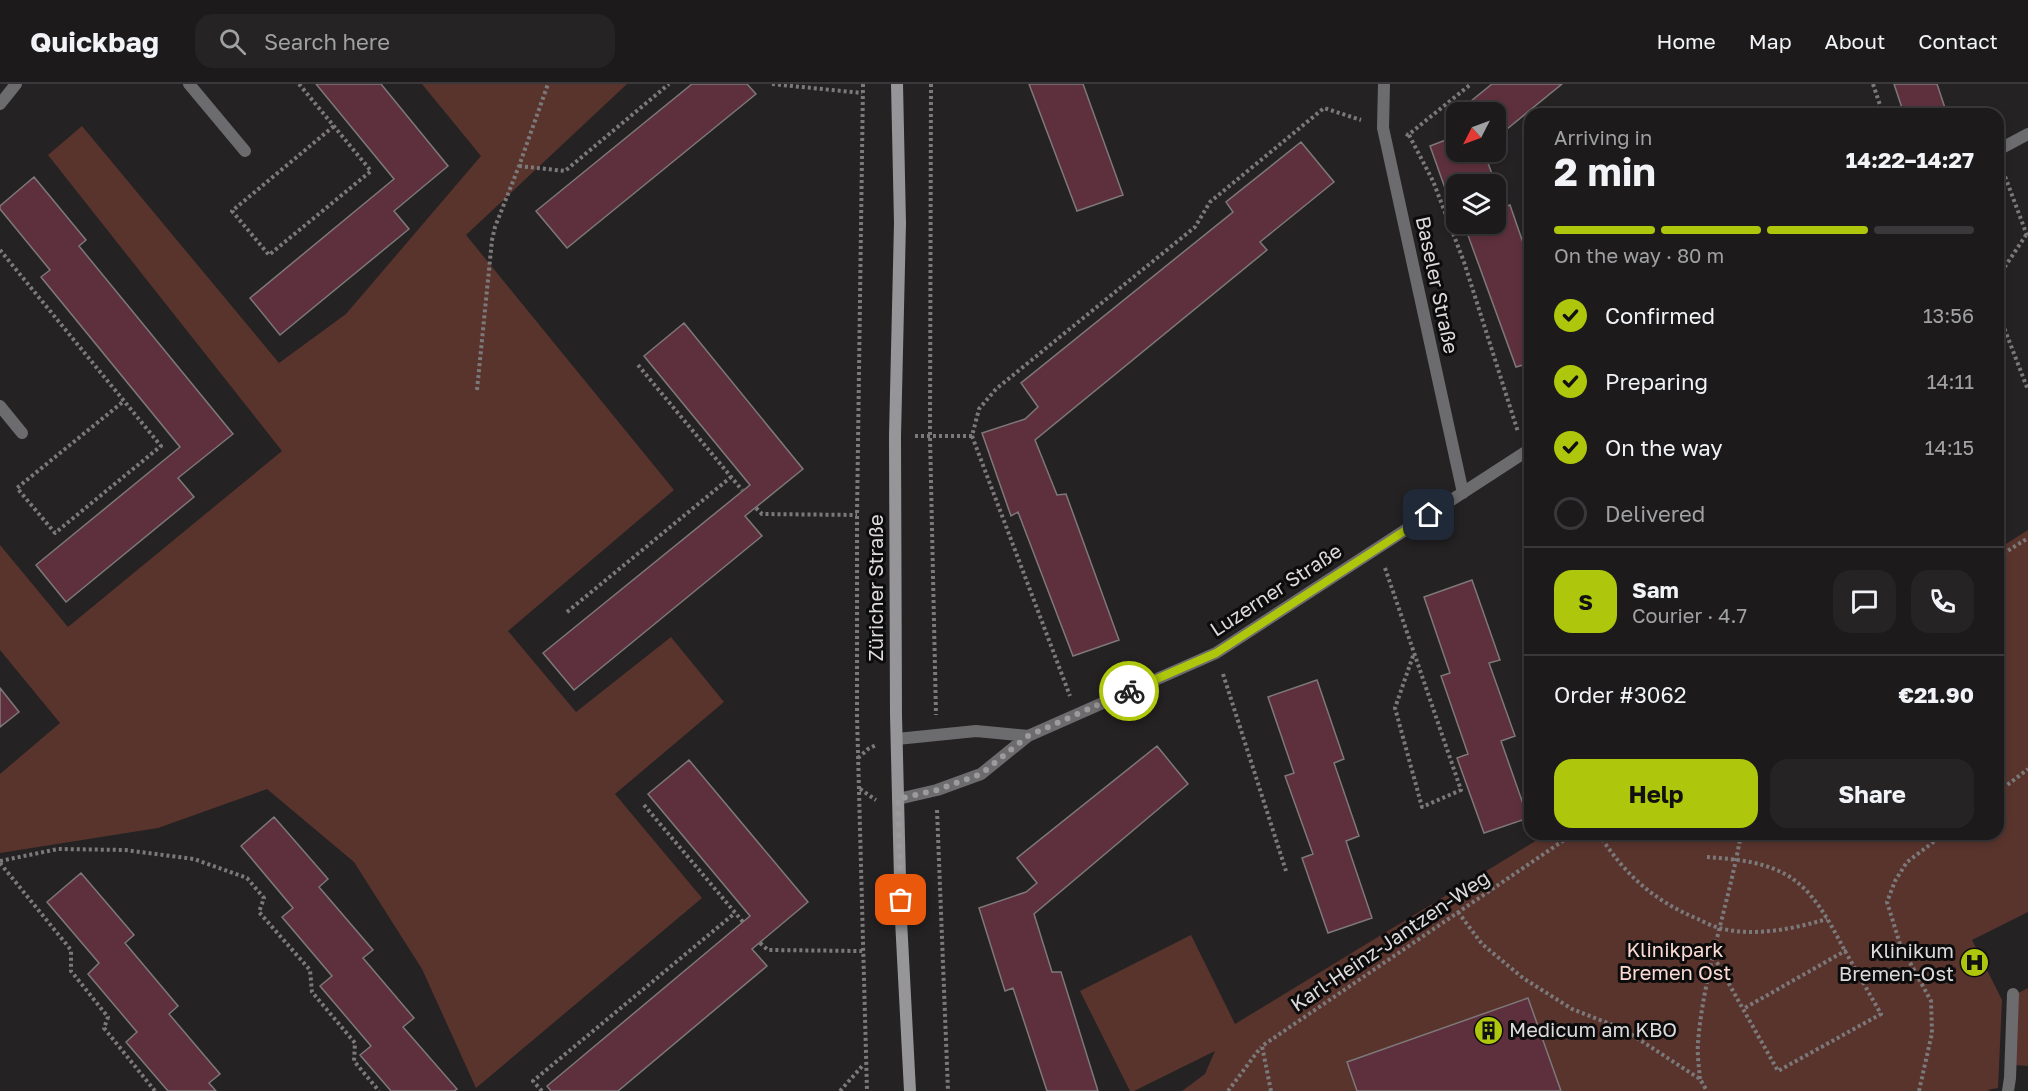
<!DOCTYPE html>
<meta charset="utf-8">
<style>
body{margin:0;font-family:"Golos Text",sans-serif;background:#252324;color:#f1f3f6;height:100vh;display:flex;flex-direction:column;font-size:22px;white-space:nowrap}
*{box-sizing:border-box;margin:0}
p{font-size:20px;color:#a0a1a3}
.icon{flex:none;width:33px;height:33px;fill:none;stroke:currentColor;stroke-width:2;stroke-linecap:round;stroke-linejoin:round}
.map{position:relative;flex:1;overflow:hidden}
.side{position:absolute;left:1524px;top:24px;width:480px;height:732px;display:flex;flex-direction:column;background:#1c1a1b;border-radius:18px;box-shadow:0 3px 9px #0003,0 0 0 2px #3a383a}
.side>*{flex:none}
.needle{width:39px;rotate:228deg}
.fabs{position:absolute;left:1446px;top:18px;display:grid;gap:12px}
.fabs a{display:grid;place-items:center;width:60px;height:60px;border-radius:12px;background:#1c1a1b;box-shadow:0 3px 9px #0003,0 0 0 2px #3a383a;font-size:30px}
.pin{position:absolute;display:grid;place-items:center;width:51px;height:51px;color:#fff;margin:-26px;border-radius:12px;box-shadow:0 3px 9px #0006}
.courier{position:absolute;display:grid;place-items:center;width:60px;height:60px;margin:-30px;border:4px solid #aec60b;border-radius:50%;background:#fff;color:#222;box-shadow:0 2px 8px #0007}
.head em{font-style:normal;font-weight:700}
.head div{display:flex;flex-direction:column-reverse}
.head{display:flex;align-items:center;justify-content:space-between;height:102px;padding:0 30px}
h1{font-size:39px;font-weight:700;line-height:45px}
.bar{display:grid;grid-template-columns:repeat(4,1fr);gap:9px 6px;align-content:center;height:72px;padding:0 30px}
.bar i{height:8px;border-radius:4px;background:#3a383a}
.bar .selected{background:#aec60b}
.bar p{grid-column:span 4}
.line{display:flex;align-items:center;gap:15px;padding:0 30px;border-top:2px solid #3a383a}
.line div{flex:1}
.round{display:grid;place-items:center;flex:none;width:63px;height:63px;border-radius:18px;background:#252324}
ol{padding:0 30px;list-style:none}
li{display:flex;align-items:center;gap:18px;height:66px}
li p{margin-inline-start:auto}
li .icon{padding:6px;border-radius:50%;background:#aec60b;color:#111;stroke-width:4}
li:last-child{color:#a0a1a3}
li i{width:33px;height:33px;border:3px solid #3a383a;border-radius:50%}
.action{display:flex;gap:12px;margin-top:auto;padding:12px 30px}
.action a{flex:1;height:69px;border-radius:18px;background:#aec60b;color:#111;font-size:24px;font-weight:700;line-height:69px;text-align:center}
.action a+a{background:#252324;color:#f1f3f6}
header{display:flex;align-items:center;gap:36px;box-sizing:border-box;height:84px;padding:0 30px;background:#1c1a1b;border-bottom:2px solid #3a383a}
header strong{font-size:28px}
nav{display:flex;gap:33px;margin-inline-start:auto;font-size:21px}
.search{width:420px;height:54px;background:#252324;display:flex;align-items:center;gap:15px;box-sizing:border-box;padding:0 21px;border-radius:18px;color:#a0a1a3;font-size:22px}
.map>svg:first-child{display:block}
</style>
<header>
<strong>Quickbag</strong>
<div class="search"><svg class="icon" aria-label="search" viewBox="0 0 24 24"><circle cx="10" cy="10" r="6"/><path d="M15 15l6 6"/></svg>Search here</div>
<nav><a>Home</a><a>Map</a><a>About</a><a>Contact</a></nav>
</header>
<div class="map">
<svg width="2028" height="1007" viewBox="0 0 2028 1007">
<rect width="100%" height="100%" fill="#252224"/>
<path fill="#59342d" d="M422,0H627L466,151L674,406L508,547L576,628L671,553L724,618L615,710L702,814L476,1004L422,885L354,778L267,705L158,744L0,769V690L60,639L0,566V461L68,543L282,367L48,71L82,42L279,279L346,230L481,72Z
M2028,446V828L1972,856L2002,916L1998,1004L1987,1006L1991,1007H1182L1205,990L1215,967L1134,1007H1130L1080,907L1191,851L1235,940L1547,750H1998V465Z
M2028,904V982L2014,981L2018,909Z"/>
<path fill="#5e303d" stroke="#7d7879" stroke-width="1.5" d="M316,0H381L448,82L394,127L409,145L280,251L250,214L394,95Z
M692,0H747L756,10L567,164L536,127Z
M1029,0H1083L1123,111L1077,127Z
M1492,0H1562L1496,54V28H1482L1471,17Z
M1894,0H1937L1947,30H1904Z
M1456,52V68H1484L1504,123L1510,121L1530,179V279L1516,283L1465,143L1461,147L1458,140H1496V100H1456V135L1430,62Z
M1301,58L1334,98L1260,158L1267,166L1035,356L1057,411L1066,410L1119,556L1073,572L1018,428L1011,432L982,349L1025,335L1038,323L1021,299L1233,128L1226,118Z
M34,93L86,156L79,162L233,350L178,394L194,413L66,518L36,481L180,363L41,193L50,186L0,125V122Z
M684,239L803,385L745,432L762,452L574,606L543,569L750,401L644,272Z
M1998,408L2005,429L1998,432Z
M1472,496L1500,576L1489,579L1515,652L1501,657L1528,734L1484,749L1457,674L1468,670L1441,592L1450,589L1424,513Z
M1317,596L1344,675L1334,679L1359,752L1346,757L1372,834L1328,849L1302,774L1313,770L1285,692L1294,689L1268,613Z
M0,604L19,628L0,643Z
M1157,662L1188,700L1034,830L1052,888H1061L1098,1007H1047L1013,904L1005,907L979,824L1026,808L1037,799L1017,774Z
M689,676L808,818L752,865L767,882L618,1007H551L547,1002L750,832L648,710Z
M274,733L328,795L319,803L373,866L363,874L414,934L403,943L457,1005L454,1007H391L360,971L371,962L320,902L332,892L282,833L293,824L241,762Z
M81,789L134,851L125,859L178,922L169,930L220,990L209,999L216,1007H168L126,958L137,948L88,890L99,879L47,818Z
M1528,914L1561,1007H1357L1347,978Z"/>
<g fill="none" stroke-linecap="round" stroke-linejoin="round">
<path stroke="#7c797b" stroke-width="4" stroke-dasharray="3 3" stroke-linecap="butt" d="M299,0L371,87L269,171L232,127L334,42
M772,0L862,9
M863,0L857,431V632L867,1007
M931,0L930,352L936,631
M1873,0L1883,30
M1406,50L1408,51L1471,0
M1409,51L1433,97L1464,178L1518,348
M519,82L565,87L669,0
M2003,87L2028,154
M0,166L161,362L55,449L17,404L124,317
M1998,193L2026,151
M1998,228L2028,306
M638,281L742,406
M477,306L492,156L495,143L519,82L548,0
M915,352H972L979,325L996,305L1195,143L1210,118L1324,24L1361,36
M972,352L1070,612
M756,424L762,430L857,431
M1998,473L2028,454
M1385,484L1461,706L1422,723L1395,624L1414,569
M567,528L731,393
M1223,590L1286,787
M858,674L868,665L876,661
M860,705L876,716
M1998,708L2028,685
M644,721L743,838
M937,726L948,1007
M1599,750C1624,790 1654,817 1698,835C1704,838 1712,842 1719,844C1754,853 1793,845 1827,835
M1707,773C1732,775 1760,777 1783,789C1813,804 1830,839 1845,867
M0,777L58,765L125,766L194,775L247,794L264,814L259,828L310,886L312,908L355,959L354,977L379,1007
M0,779L71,866V887L108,933L104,944L155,1007
M1458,828L1482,860L1523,894L1572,925L1623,945L1700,995L1707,1007
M760,859L768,866L862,867
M1845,867L1881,930L1778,987L1743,925Z
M1714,873L1743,925
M1700,995C1699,983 1697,970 1698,958C1704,887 1729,819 1741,750
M542,1007L533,997L735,829
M840,1007L864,980
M1228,1007L1261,963
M1271,1007L1262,962L1573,750
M1919,1007L1932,949L1931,917L1900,860L1887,818L1895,797L1907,778L1944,750"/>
<path stroke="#6c6b6d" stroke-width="12" d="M189,0L245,67
M0,322L22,349
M2008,1007L2010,994L2013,910"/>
<path stroke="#6c6b6d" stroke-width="12" d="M1384,0L1383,44L1463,409
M0,20L16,0
M1998,66L2028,50
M897,655L976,647L1028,652
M898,715L937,706L981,690L1028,652L1216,569L1530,365"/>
<path stroke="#969598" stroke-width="12" d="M897,0L900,139L895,352L896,631L901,836L910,1007"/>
</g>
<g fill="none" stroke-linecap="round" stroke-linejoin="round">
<path stroke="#9d9a9c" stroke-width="6" stroke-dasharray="0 10.8" d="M901,816L898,715L937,706L981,690L1028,652L1129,607"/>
<path stroke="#aec60b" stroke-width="8" d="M1129,607L1216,569L1429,431"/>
</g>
<defs>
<symbol id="hospital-disc" viewBox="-11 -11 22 22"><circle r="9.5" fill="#aec60b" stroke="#0d0c0d"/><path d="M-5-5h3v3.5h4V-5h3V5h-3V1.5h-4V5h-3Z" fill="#111"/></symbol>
<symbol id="building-disc" viewBox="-11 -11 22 22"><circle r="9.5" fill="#aec60b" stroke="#0d0c0d"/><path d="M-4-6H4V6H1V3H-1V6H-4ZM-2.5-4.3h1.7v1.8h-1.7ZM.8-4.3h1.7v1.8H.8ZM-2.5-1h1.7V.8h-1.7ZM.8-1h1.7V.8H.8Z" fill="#111"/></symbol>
</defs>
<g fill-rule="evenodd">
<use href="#hospital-disc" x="1958" y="862" width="33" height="33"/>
<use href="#building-disc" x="1472" y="930" width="33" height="33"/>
</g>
<g text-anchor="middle" stroke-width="6" stroke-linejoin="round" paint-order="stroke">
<g font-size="20" fill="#dddadc" stroke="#0d0c0d">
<text transform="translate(1437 201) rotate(78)" y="7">Baseler Straße</text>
<text transform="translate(876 504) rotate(-90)" y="7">Züricher Straße</text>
<text transform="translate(1276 506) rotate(-33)" y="7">Luzerner Straße</text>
<text transform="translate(1390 857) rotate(-34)" y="7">Karl-Heinz-Jantzen-Weg</text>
</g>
<g font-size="20" fill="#fcdad3" stroke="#0d0c0d">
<text x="1675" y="873">Klinikpark<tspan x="1675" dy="23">Bremen Ost</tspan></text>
</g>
<g font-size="20" fill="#dddadc" stroke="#0d0c0d" text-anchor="end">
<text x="1954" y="874">Klinikum<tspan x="1954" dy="23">Bremen-Ost</tspan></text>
<text x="1509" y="953" text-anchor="start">Medicum am KBO</text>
</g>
</g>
</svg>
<div class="fabs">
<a><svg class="needle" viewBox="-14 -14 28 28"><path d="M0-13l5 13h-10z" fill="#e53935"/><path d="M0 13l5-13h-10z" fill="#a0a1a3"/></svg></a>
<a><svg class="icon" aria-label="layers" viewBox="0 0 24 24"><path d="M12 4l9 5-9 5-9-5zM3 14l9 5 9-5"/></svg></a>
</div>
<div class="pin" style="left:901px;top:816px;background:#ea580c"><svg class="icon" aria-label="bag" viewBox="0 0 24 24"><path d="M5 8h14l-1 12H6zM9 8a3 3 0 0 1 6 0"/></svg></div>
<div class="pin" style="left:1429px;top:431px;background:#1f2937"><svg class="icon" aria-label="home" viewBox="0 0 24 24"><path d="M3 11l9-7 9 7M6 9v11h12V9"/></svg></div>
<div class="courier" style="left:1129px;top:607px"><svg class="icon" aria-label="bike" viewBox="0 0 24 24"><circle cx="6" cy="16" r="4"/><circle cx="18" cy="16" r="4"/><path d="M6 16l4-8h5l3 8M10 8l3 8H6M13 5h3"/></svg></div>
<section class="side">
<div class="head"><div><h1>2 min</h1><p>Arriving in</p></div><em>14:22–14:27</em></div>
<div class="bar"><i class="selected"></i><i class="selected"></i><i class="selected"></i><i></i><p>On the way · 80 m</p></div>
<ol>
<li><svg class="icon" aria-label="check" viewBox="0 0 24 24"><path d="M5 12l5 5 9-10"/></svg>Confirmed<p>13:56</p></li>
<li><svg class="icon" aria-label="check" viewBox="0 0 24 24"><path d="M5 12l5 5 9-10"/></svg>Preparing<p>14:11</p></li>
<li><svg class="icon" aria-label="check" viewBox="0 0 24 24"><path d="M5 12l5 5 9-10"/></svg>On the way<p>14:15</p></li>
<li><i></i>Delivered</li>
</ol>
<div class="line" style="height:108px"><b class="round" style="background:#aec60b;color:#111">S</b><div><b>Sam</b><p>Courier · 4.7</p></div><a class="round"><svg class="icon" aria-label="chat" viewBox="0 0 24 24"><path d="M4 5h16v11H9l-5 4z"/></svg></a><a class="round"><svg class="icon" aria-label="phone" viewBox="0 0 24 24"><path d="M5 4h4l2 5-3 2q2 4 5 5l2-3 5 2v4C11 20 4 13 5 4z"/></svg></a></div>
<div class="line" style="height:78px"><div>Order #3062</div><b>€21.90</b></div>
<div class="action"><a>Help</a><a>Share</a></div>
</section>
</div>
